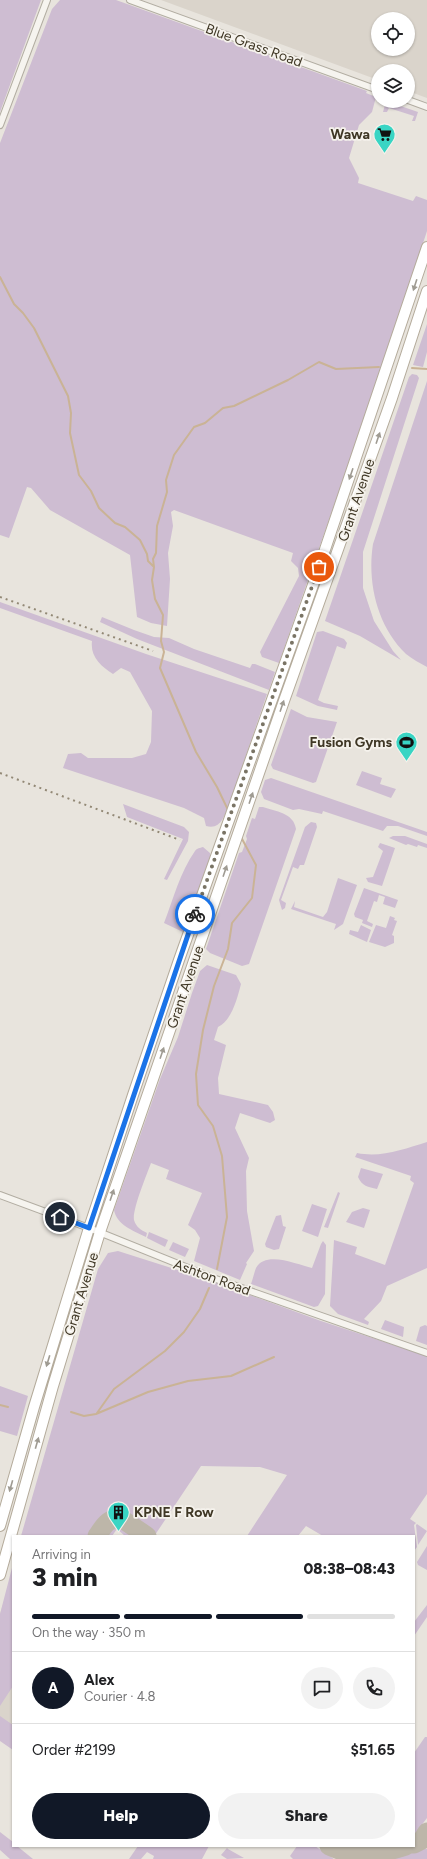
<!DOCTYPE html>
<meta charset="utf-8">
<style>
body{margin:0;font-family:Figtree,sans-serif;background:#f2f2f2;color:#202124;height:100vh;display:flex;flex-direction:column;font-size:15px;white-space:nowrap}
*{box-sizing:border-box;margin:0}
p{font-size:13px;color:#757577}
.icon{flex:none;width:22px;height:22px;fill:none;stroke:currentColor;stroke-width:2;stroke-linecap:round;stroke-linejoin:round}
.map{position:relative;flex:1;overflow:hidden}
.side{position:absolute;left:12px;top:1535px;width:403px;height:312px;display:flex;flex-direction:column;background:#fff;border-radius:0px;box-shadow:0 1px 3px #0004}
.side>*{flex:none}
.buttons{position:absolute;left:371px;top:12px;display:grid;gap:8px}
.buttons a{display:grid;place-items:center;width:44px;height:44px;border-radius:50%;background:#fff;box-shadow:0 1px 3px #0004;font-size:20px}
.pin{position:absolute;display:grid;place-items:center;width:34px;height:34px;color:#fff;margin:-17px;border:2px solid #fff;border-radius:50%;box-shadow:0 1px 4px #0007}
.courier{position:absolute;display:grid;place-items:center;width:40px;height:40px;margin:-20px;border:3px solid #1a73e8;border-radius:50%;background:#fff;color:#222;box-shadow:0 1px 5px #0007}
.summary em{font-style:normal;font-weight:800}
.summary div{display:flex;flex-direction:column-reverse}
.summary{display:flex;align-items:center;justify-content:space-between;height:68px;padding:0 20px}
h1{font-size:26px;font-weight:800;line-height:30px}
.bar{display:grid;grid-template-columns:repeat(4,1fr);gap:6px 4px;align-content:center;height:48px;padding:0 20px}
.bar i{height:5px;border-radius:3px;background:#e0e0e0}
.bar .selected{background:#111827}
.bar p{grid-column:span 4}
.line{display:flex;align-items:center;gap:10px;padding:0 20px;border-top:1px solid #e0e0e0}
.line div{flex:1}
.round{display:grid;place-items:center;flex:none;width:42px;height:42px;border-radius:21px;background:#f2f2f2}
.action{display:flex;gap:8px;margin-top:auto;padding:8px 20px}
.action a{flex:1;height:46px;border-radius:24px;background:#111827;color:#fff;font-size:16px;font-weight:800;line-height:46px;text-align:center}
.action a+a{background:#f2f2f2;color:#202124}
.map>svg:first-child{display:block}
</style>
<div class="map">
<svg width="427" height="1859" viewBox="0 0 427 1859">
<rect width="100%" height="100%" fill="#e8e4dd"/>
<path fill="#dad4cb" fill-rule="evenodd" d="M161,0H427V98L408,91V71H378V80ZM378,19H408V49H378Z
M13,1572V1746L0,1737V1614Z"/>
<path fill="#cebdd2" d="M0,0H41L0,112Z
M60,0H116L367,91L366,93L376,97L372,112L359,125L349,158L359,178L358,183L413,201L416,196L427,200V231L384,362L279,663L262,657L260,652L299,576L298,568L291,561L293,553L174,510L171,512L173,526L168,553L170,579L167,626L151,623L137,617L130,555L50,510L31,488L27,487L9,538L0,535V143L52,9Z
M386,101L418,112L415,121H412L414,116L389,108L387,112H383Z
M427,324V352L423,367L413,365Z
M412,374L417,375L419,378L363,552V588L374,621L393,651L401,660L360,636L325,621L409,377Z
M427,381V667C420,663 412,659 406,654C377,626 367,582 373,544Z
M0,602L146,654L267,694L229,805C224,816 221,830 206,826L204,818L184,808L63,768L68,754L81,753L88,758H132L146,754L151,742L152,711L130,672L121,668L113,674C101,666 90,657 92,641L0,608Z
M102,617L134,630L154,637L169,638L194,649L250,668L252,664H255L275,672L269,690L137,639L100,622Z
M323,631L344,639L347,643L345,649L337,646L318,700L324,703L338,706L337,710L318,706L296,696L317,632Z
M291,709L307,717L337,722L316,782L313,783L273,769L271,765Z
M362,771L382,778L380,784L396,789L391,798L356,785Z
M271,778L427,832V836L398,826H387L383,831L323,811L322,814L299,809L293,810L264,799L261,792L265,780Z
M123,804L184,827L189,832L188,841L167,880L164,879L183,839L127,817Z
M259,807H263C275,811 294,813 296,829L249,964L242,966L210,953L206,949L239,853L242,852L247,839L246,836L252,818L255,819Z
M311,822L316,823L317,827L304,865H300L298,869L293,867L281,900L286,903L285,908L282,910L279,900L305,827Z
M393,836H405L427,844V848L418,845L417,847L408,844L406,845L389,838Z
M380,843L395,848L382,886L368,882L366,878L373,877L383,851L378,847Z
M203,847L210,853V858L183,932L164,923C173,900 180,872 195,851C197,848 200,848 203,847Z
M338,878L357,885L343,924L334,930L336,924L291,909L295,901L294,907L323,917L327,912Z
M364,888L398,900L395,908L383,904L385,897L379,895L377,902L374,901L367,921L373,924L372,927L362,923L363,920L355,917L354,914Z
M390,916L395,918L394,920L397,921L392,935L394,936V943L385,947L369,942L376,925L386,928Z
M361,925L371,930L367,942L349,934L350,930L358,932Z
M207,965L236,975L241,984C237,999 232,1020 218,1027L214,1040L226,1045L218,1078L219,1094L268,1105L273,1112L275,1120L270,1123L240,1113L235,1128L249,1158L246,1171L247,1211L254,1251L246,1263L247,1264L240,1280L194,1261L200,1238L195,1230L188,1225L202,1193L166,1179L169,1170L151,1163C147,1174 132,1210 134,1220C136,1227 141,1230 147,1233L146,1237C132,1230 117,1225 114,1210L160,1079L178,1037L192,993L200,971Z
M427,1142V1268L387,1286L381,1301L364,1319L369,1322L368,1325L338,1314L330,1306L334,1240L357,1247L355,1254L385,1265L414,1183L410,1180L411,1176L355,1157L357,1153C381,1158 404,1149 427,1142Z
M361,1168L383,1174L377,1189C368,1187 362,1186 358,1177Z
M338,1192L340,1193L328,1228L324,1227Z
M312,1204L327,1209L318,1237L302,1231Z
M363,1208L370,1210L364,1228L346,1222L352,1212Z
M281,1215L283,1226L286,1227L279,1249L274,1250L266,1247L265,1244L276,1216Z
M149,1232L168,1240L165,1247L147,1238Z
M323,1241L326,1245L325,1294L318,1306L314,1307L251,1284C253,1279 254,1273 256,1268C266,1250 298,1265 312,1268L321,1244Z
M173,1242L189,1249L185,1257L169,1250Z
M118,1251L206,1279L321,1321L427,1356V1494L410,1519L416,1523L414,1525L417,1547L414,1551V1536H323L306,1526L298,1536H247L287,1475L260,1467L201,1466L155,1535L124,1515L127,1507L124,1505L119,1514C105,1514 100,1525 93,1536H21L98,1269L108,1253Z
M385,1320L404,1327L403,1337L381,1329Z
M425,1325L427,1326V1345L416,1341L420,1327Z
M0,1386L28,1396L17,1436L0,1431Z
M114,1522C121,1521 127,1526 133,1531V1536H125L117,1529L112,1536H104L110,1525Z
M417,1524L427,1531L418,1545L416,1525Z
M427,1546V1570L418,1565L417,1562Z
M13,1564V1686L0,1706V1614Z
M427,1605V1617L414,1636V1622Z
M0,1716L13,1725V1750L0,1741Z
M425,1737H427V1818L414,1835V1753Z
M0,1832L13,1842V1846H17L33,1859H10L0,1850Z
M138,1846H209L202,1859H153L154,1856L147,1852L141,1859H129Z
M297,1846H315L334,1859H293L290,1856Z
M227,1848L228,1849L244,1858L227,1859L221,1855Z
M424,1849H427V1859H392Z"/>
<g fill="none" stroke-linecap="round" stroke-linejoin="round">
<path stroke="#cab395" stroke-width="2" d="M0,277L14,304L23,313L34,328L68,396L71,413L70,433L79,475L91,491L99,508L115,523L125,527L140,540L147,554L148,561L153,566
M412,368L427,369
M229,812L217,787L196,752L160,668L164,652L161,641L163,615L155,599L152,580L154,567L153,559L156,553L157,526L167,492L166,480L174,455L194,427L205,423L223,408L234,406L288,380L319,362L336,369L379,367
M217,1269L227,1217L222,1156L213,1126L198,1105L196,1074L203,1030L214,986L228,949L232,923L252,898L256,865L241,837
M0,1405L8,1407
M71,1412L84,1416L96,1414L148,1392L188,1381L231,1376L274,1357
M97,1413L114,1389L165,1351L184,1332L200,1309L209,1288"/>
<path stroke="#bdb6a9" stroke-width="19" d="M97,1536C104,1526 108,1517 122,1519L147,1536
M414,1844L422,1840L427,1832
M329,1846C357,1859 378,1855 406,1846"/>
<defs>
<path id="street" d="M130,0L378,90
M408,100L427,107
M0,125L47,0
M0,1195L89,1228L213,1278L427,1353"/>
<path id="primary" d="M0,1526L34,1407L89,1228L133,1095L179,960L314,582L427,247
M0,1575L53,1386L100,1232L285,698L392,398L427,291"/>
</defs>
<use href="#street" stroke="#b2ada2" stroke-width="8"/>
<use href="#primary" stroke="#b4ab9b" stroke-width="12"/>
<use href="#street" stroke="#f6f4ef" stroke-width="6"/>
<use href="#primary" stroke="#fff" stroke-width="10"/>
<path stroke="#928875" stroke-width="2" stroke-dasharray="2 4" stroke-linecap="butt" d="M0,597L153,651
M0,773L180,840"/>
</g>
<defs><path id="oneway-solid" d="M-6-.8H1V-3.2L6.5 0L1 3.2V.8H-6Z"/></defs>
<g fill="#9f9b92">
<use href="#oneway-solid" transform="translate(415 285) rotate(108)"/>
<use href="#oneway-solid" transform="translate(378 438) rotate(-71)"/>
<use href="#oneway-solid" transform="translate(351 474) rotate(109)"/>
<use href="#oneway-solid" transform="translate(282 706) rotate(-71)"/>
<use href="#oneway-solid" transform="translate(251 798) rotate(-71)"/>
<use href="#oneway-solid" transform="translate(225 871) rotate(-71)"/>
<use href="#oneway-solid" transform="translate(162 1053) rotate(-71)"/>
<use href="#oneway-solid" transform="translate(112 1195) rotate(-71)"/>
<use href="#oneway-solid" transform="translate(48 1361) rotate(107)"/>
<use href="#oneway-solid" transform="translate(37 1443) rotate(-74)"/>
<use href="#oneway-solid" transform="translate(11 1486) rotate(106)"/>
</g>
<g fill="none" stroke-linecap="round" stroke-linejoin="round">
<path stroke="#7a7465" stroke-width="4" stroke-dasharray="0 7.2" d="M195,914L319,567"/>
<path stroke="#1a73e8" stroke-width="5" d="M60,1217L89,1228L195,914"/>
</g>
<defs>
<symbol id="supermarket-pin" viewBox="-11 -11 22 30"><path d="M0 17L-7.5 6A9.5 9.5 0 1 1 7.5 6Z" fill="#39d5c4" stroke="#f5f2ec"/><path d="M-6-5.5h2.5l.6 2H6L4.5 2H-2.5L-4.4-4H-6ZM-1.5 3.2a1.3 1.3 0 1 0 .1 0ZM3 3.2a1.3 1.3 0 1 0 .1 0Z" fill="#111"/></symbol>
<symbol id="stadium-pin" viewBox="-11 -11 22 30"><path d="M0 17L-7.5 6A9.5 9.5 0 1 1 7.5 6Z" fill="#39d5c4" stroke="#f5f2ec"/><path d="M0-5a6.5 5 0 1 0 0 10a6.5 5 0 1 0 0-10ZM-3.5-1.8h7v3.6h-7Z" fill="#111"/></symbol>
<symbol id="building-pin" viewBox="-11 -11 22 30"><path d="M0 17L-7.5 6A9.5 9.5 0 1 1 7.5 6Z" fill="#39d5c4" stroke="#f5f2ec"/><path d="M-4-6H4V6H1V3H-1V6H-4ZM-2.5-4.3h1.7v1.8h-1.7ZM.8-4.3h1.7v1.8H.8ZM-2.5-1h1.7V.8h-1.7ZM.8-1h1.7V.8H.8Z" fill="#111"/></symbol>
</defs>
<g fill-rule="evenodd">
<use href="#supermarket-pin" x="372" y="122" width="25" height="34"/>
<use href="#stadium-pin" x="394" y="730" width="25" height="34"/>
<use href="#building-pin" x="106" y="1500" width="25" height="34"/>
</g>
<g text-anchor="middle" stroke-width="3.5" stroke-linejoin="round" paint-order="stroke">
<g font-size="14" fill="#3f3725" stroke="#f5f2ec">
<text transform="translate(254 45) rotate(20)" y="5">Blue Grass Road</text>
<text transform="translate(356 500) rotate(-71)" y="5">Grant Avenue</text>
<text transform="translate(185 987) rotate(-71)" y="5">Grant Avenue</text>
<text transform="translate(212 1277) rotate(20)" y="5">Ashton Road</text>
<text transform="translate(81 1294) rotate(-73)" y="5">Grant Avenue</text>
</g>
<g font-size="14" font-weight="bold" fill="#3f3725" stroke="#f5f2ec" text-anchor="end">
<text x="370" y="139">Wawa</text>
<text x="392" y="747">Fusion Gyms</text>
<text x="134" y="1517" text-anchor="start">KPNE F Row</text>
</g>
</g>
</svg>
<div class="buttons">
<a><svg class="icon" aria-label="locate" viewBox="0 0 24 24"><circle cx="12" cy="12" r="6"/><path d="M12 2v4M12 18v4M2 12h4M18 12h4"/></svg></a>
<a><svg class="icon" aria-label="layers" viewBox="0 0 24 24"><path d="M12 4l9 5-9 5-9-5zM3 14l9 5 9-5"/></svg></a>
</div>
<div class="pin" style="left:319px;top:567px;background:#ea580c"><svg class="icon" aria-label="bag" viewBox="0 0 24 24"><path d="M5 8h14l-1 12H6zM9 8a3 3 0 0 1 6 0"/></svg></div>
<div class="pin" style="left:60px;top:1217px;background:#1f2937"><svg class="icon" aria-label="home" viewBox="0 0 24 24"><path d="M3 11l9-7 9 7M6 9v11h12V9"/></svg></div>
<div class="courier" style="left:195px;top:914px"><svg class="icon" aria-label="bike" viewBox="0 0 24 24"><circle cx="6" cy="16" r="4"/><circle cx="18" cy="16" r="4"/><path d="M6 16l4-8h5l3 8M10 8l3 8H6M13 5h3"/></svg></div>
<section class="side">
<div class="summary"><div><h1>3 min</h1><p>Arriving in</p></div><em>08:38–08:43</em></div>
<div class="bar"><i class="selected"></i><i class="selected"></i><i class="selected"></i><i></i><p>On the way · 350 m</p></div>
<div class="line" style="height:72px"><b class="round" style="background:#111827;color:#fff">A</b><div><b>Alex</b><p>Courier · 4.8</p></div><a class="round"><svg class="icon" aria-label="chat" viewBox="0 0 24 24"><path d="M4 5h16v11H9l-5 4z"/></svg></a><a class="round"><svg class="icon" aria-label="phone" viewBox="0 0 24 24"><path d="M5 4h4l2 5-3 2q2 4 5 5l2-3 5 2v4C11 20 4 13 5 4z"/></svg></a></div>
<div class="line" style="height:52px"><div>Order #2199</div><b>$51.65</b></div>
<div class="action"><a>Help</a><a>Share</a></div>
</section>
</div>
